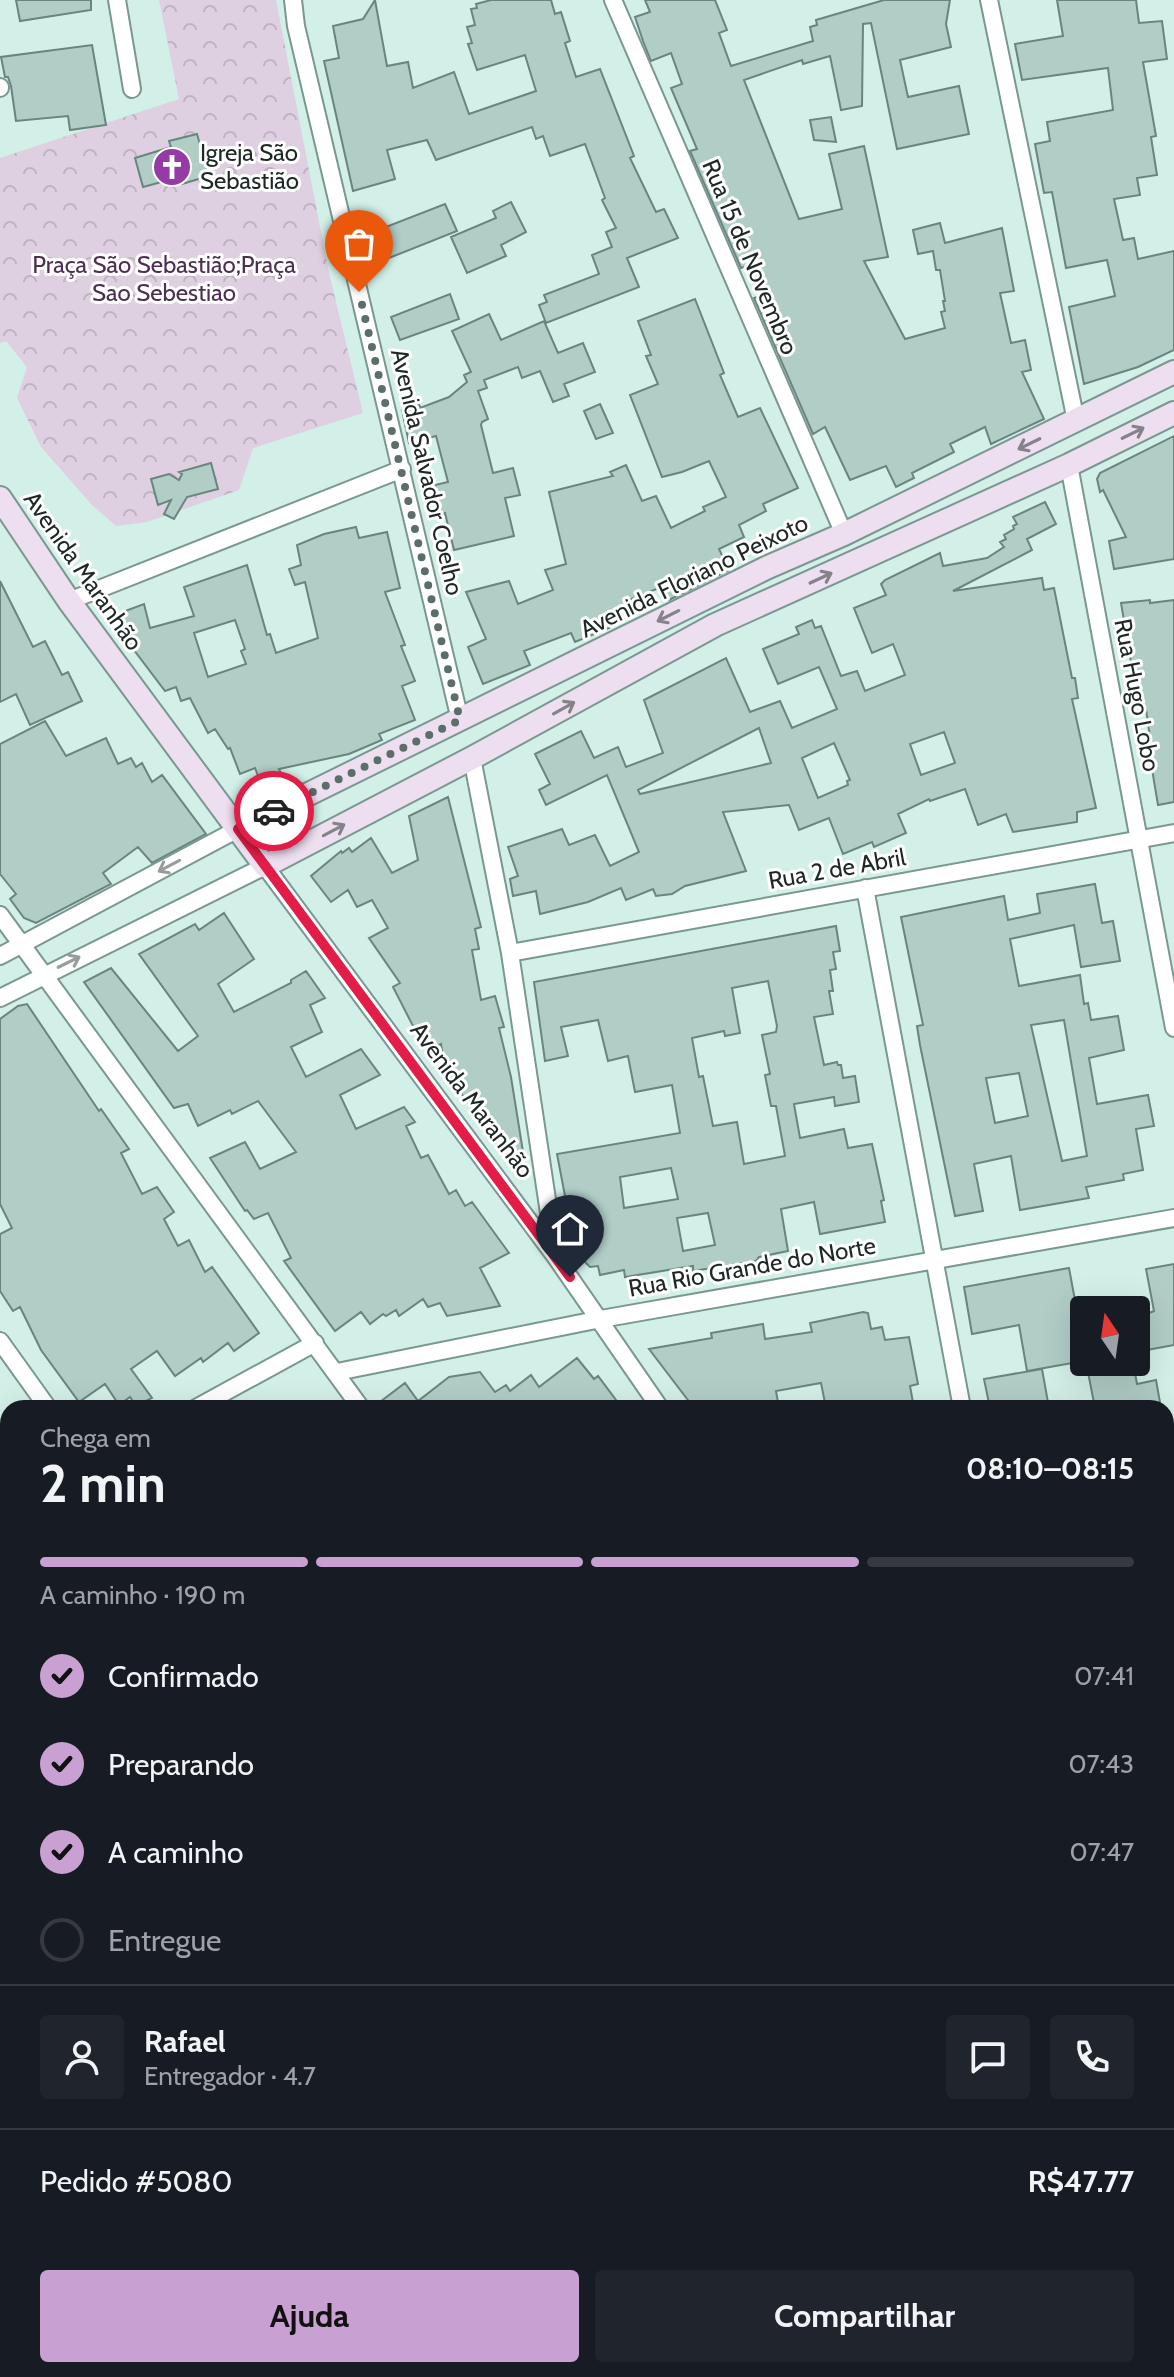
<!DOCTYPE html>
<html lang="pt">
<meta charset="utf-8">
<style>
body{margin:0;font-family:Cabin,sans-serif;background:#20242c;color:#f1f3f6;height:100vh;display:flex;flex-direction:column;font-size:30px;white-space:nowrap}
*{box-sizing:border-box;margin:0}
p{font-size:26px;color:#9ea1a6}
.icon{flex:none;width:44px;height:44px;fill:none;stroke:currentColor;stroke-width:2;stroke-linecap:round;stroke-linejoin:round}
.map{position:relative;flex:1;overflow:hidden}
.drawer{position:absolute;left:0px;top:1400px;width:1174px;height:978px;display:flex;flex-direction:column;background:#171b24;border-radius:24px 24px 0 0;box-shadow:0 8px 32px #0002}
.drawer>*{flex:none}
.needle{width:52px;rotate:347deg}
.buttons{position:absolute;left:1070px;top:1296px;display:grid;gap:16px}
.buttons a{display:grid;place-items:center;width:80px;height:80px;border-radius:8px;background:#171b24;box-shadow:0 8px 32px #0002;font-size:40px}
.pin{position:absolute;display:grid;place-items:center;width:68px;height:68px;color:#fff;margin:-82px -34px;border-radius:50% 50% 50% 0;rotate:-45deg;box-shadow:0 0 8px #0007}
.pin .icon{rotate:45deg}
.courier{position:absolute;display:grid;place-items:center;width:80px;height:80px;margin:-40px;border:6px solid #e11d48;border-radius:50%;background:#fff;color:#222;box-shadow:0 2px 10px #0007}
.overview em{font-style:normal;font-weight:700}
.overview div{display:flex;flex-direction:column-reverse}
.overview{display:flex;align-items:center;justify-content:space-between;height:136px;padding:0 40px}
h1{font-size:52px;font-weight:700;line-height:60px}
.bar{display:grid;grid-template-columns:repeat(4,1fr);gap:12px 8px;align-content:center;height:96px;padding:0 40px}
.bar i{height:10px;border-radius:6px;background:#363941}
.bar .on{background:#c8a0d2}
.bar p{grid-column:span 4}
.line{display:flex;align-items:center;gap:20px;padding:0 40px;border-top:2px solid #363941}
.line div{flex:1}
.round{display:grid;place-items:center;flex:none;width:84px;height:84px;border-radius:8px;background:#20242c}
ol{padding:0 40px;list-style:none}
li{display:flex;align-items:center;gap:24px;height:88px}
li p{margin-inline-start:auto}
li .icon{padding:8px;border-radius:50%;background:#c8a0d2;color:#111;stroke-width:4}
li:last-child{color:#9ea1a6}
li i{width:44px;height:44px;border:4px solid #363941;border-radius:50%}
.cta{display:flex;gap:16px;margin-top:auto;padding:16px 40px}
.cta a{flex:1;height:92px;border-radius:8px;background:#c8a0d2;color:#111;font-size:32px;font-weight:700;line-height:92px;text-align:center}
.cta a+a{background:#20242c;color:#f1f3f6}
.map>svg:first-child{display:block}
</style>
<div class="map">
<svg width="1174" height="2377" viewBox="0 0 1174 2377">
<defs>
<pattern id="forest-crowns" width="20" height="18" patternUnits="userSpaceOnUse" patternTransform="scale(2)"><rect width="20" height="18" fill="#ded0e0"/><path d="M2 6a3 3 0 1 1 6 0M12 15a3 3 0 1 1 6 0" fill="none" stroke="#beb3c0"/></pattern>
</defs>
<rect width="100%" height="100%" fill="#d2efe8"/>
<path fill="url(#forest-crowns)" d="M159,0H276L329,273L363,413L253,448L239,490L147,522L116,526L92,505L41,447L17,398L27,367L6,341L0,343V158L179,99Z
M0,1419L8,1426V2370H347L345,2377H0Z"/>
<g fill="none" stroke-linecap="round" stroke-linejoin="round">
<path stroke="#87aba3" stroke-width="6" d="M0,1996L8,2013
M140,2370L141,2377"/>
</g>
<path fill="#b0cdc6" stroke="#6a857f" stroke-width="2" fill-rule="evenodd" d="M16,0H91V10L20,21Z
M375,0L387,66L408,62L413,88L454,72L469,114L536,91L525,55L477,70L468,44L472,43L467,27L475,25L471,9L477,8L476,4L491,0H551L555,14L561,12L570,41L565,43L576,77L600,69L634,156L630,158L656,212L664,209L678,238L627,258L639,287L546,323L539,305L547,302L544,295L599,274L592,255L612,247L606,232L616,228L602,200L605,198L585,144L550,156L543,136L536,139L532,127L436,160L427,140L387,150L395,179L353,191L324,61L339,58L333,26L363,19Z
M645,0H715L727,30L719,33L731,66L813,41L810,27L817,25L816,20L884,0H950L946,24L951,47L900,60L908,97L959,86L969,134L897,149L871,23L863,24L862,106L841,110L830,56L803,64L802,60L744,80L799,219L842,209L829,154L864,146L888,257L864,261L905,339L945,328L941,312L945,311L943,301H945L940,270H936L933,251L918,254L913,230L940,223L945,243L1002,228L1014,291L1000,293L1011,343L1025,340L1031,370L1022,372L1044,419L991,444L985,427L950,444L954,452L912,473L914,478L896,487L886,466L850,480L825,427L813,434L754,298L769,293L758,263L741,268L690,151L697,149L671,88L682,84L671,53L651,61L643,41L635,17L650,12Z
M1057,0H1136L1139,23L1162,21L1167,59L1143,62L1156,136L1151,137L1157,175L1137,178L1140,195L1114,199L1123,240L1134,238L1138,259L1174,251V350L1138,367L1084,384L1069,307L1115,296L1107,260L1066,268L1052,192L1044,193L1035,144L1050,141L1047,122L1113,110L1108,68L1022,80L1015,44L1063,36Z
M92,45L106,125L70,130L68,116L16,121L11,86L8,77H5L1,57Z
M831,117L836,142L814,140L810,120Z
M197,134L209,176L182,184L180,177L143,187L135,158L171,147L169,141Z
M511,202L526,232L501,245L506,256L467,273L451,237L496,218L493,211Z
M445,204L457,231L389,258L378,230Z
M450,294L459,319L400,340L391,317Z
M695,299L724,373L720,375L738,417L760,408L798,488L763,504L766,511L739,525L744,537L719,549L729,570L669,600L664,586L631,599L635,610L606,620L609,628L575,642L571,633L524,651L530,665L483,684L468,647L486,639L466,592L509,581L518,604L553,590L545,570L566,564L549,492L613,476L610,472L626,465L642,501L656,496L671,528L705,511L703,507L726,497L709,461L682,472L662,477L630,395L658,384L646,356L651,355L638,321Z
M489,314L501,340L544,321L558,353L583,343L595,372L564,384L569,396L553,402L540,371L522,378L518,367L484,380L487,388L478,391L488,419L482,422L481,425L493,473L513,468L520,495L505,498L514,536L454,550L445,513L442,514L435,485L448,482L436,436L409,443L402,410L419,404L420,408L449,397L467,382L464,375L471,372L452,331Z
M600,404L613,433L596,439L584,411Z
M1174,436V559L1114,569L1109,541L1126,537L1103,490L1100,492L1097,479L1100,473Z
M211,463L218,489L187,497L174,519L164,514L171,500L158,505L151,479L169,474L179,480L182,474L179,472Z
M1045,502L1056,524L1027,539L1032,550L953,591L1042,578L1044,590L1054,588L1072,678H1075L1078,698L1072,699L1096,808L1077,812V822L1013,832L1006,814L978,825L965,789L930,801L929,799L898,814L906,833L874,847L872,842L843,854L829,818L799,830L789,805L723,812L746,871L685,886L672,894L656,896L653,889L626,900L621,888L588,902L540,914L536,891L513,896L510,879L518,876L508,847L562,829L569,845L595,835L610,866L639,852L607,775L546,805L539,790L550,784L535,754L581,731L594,758L618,747L626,767L663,753L644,700L726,658L750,712L780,701L792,728L837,709L819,667L778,684L763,649L799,634L796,627L812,620L815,628L821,626L841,676L857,671L865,691L905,675L893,644L872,653L854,608L886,595L881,584L885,580L940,553L943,566L987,558L1004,547L1000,542L1006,539L1004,535L1014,529L1013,526L1017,524L1013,517ZM759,728L771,763L640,794L638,790ZM944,732L955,763L921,775L910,744ZM834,743L850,780L847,781L848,785L818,798L802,758Z
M356,527L359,538L387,532L400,588L385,592L405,645L401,646L415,681L402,686L415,720L379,734L382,740L349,754L279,769L282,776L261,784L255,768L240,774L230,748L228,749L215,729L208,733L190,698L181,701L176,687L165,691L109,617L144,604L150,628L194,616L184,587L247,565L267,635L270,634L276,653L318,638L305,582L295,585L289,569L301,565L297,545L324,534ZM235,620L245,649L241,651L246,664L208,677L194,633Z
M0,581L33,647L45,641L62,675L68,672L82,701L30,725L16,694L0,702Z
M1150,600V603L1174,600V802L1158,805L1148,745H1151L1146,709L1142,710L1133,674L1121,603Z
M45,721L66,756L106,738L118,764L131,758L136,767L142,763L152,782L162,775L206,834L152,863L138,847L103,873L111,884L36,923L24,918L10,899L16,894L0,874V744Z
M448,797L481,927L475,929L479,949L472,950L481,1000L495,996L504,1027L499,1028L511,1077L524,1158L511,1165L445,1070L441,1044L430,1049L412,1024L393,987L400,983L369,938L388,928L372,900L357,907L348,890L331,902L311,876L341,851L342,853L349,848L352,852L371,838L392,873L418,860L409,816Z
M1095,884L1102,923L1113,921L1120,961L1081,967L1074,925L1010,939L1019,986L1080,975L1084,1004L1088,1003L1091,1020L1118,1016L1124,1050L1089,1058L1097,1104L1148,1095L1154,1126L1136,1129L1143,1170L1123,1174L1124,1180L1086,1187L1089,1198L1020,1210L1011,1156L974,1164L983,1211L955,1216L920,1045L917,1026L923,1025L901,917L1004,896L1008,920L1040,913L1037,894ZM1064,1020L1087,1156L1062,1161L1031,1025ZM1019,1073L1028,1116L995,1123L986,1078Z
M224,913L254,959L218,984L234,1012L291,983V980L306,971L325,998L310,1005L322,1032L291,1047L306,1077L361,1049L380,1075L340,1095L356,1129L404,1107L415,1122L406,1126L421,1158L428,1155L449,1194L456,1190L465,1206L472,1202L509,1253L480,1268L500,1306L447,1316L440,1303L428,1307L423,1299L399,1316L396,1310L386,1316L383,1314L370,1324L361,1312L335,1331L284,1261L291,1258L268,1213L254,1219L247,1210L245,1211L210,1158L245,1142L260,1169L296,1152L258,1101L232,1114L230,1110L198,1126L188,1104L174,1108L84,982L111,968L178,1051L198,1036L139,954L195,924L199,930Z
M836,926L840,951L833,952L836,969L830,970L833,991H829L833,1014L814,1017L824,1065L837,1062L838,1065H841L843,1078L855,1076L859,1102L835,1106L834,1097L794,1104L800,1138L844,1129L848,1148L872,1144L884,1200L881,1201L885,1222L820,1234L814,1202L781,1209L788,1251L759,1257L756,1261L693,1271V1266L625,1277L624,1270L600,1275L598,1266L590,1267L585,1262L579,1237L573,1238L557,1154L680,1133L672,1085L635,1092L628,1056L608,1061L598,1020L561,1027L568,1056L545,1061L534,982ZM768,981L777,1026L776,1032L762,1035L770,1074L765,1075L771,1106H776L785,1156L744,1164L737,1122L713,1126L703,1076L699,1077L692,1038L724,1031L725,1036L740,1033L732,988ZM671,1168L678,1199L624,1208L620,1177ZM708,1213L715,1245L683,1251L677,1218Z
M27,1004L99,1111L101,1109L129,1149L121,1153L142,1194L157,1187L174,1212L164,1219L178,1246L189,1240L205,1272L212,1267L259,1333L234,1351L228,1343L203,1362L201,1358L175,1376L157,1351L131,1369L152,1398L136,1406L130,1397L119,1405L105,1384L79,1402L41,1350L20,1307L13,1311L0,1291V1234L12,1228L0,1204V1019L18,1006Z
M1174,1264V1345L1136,1352V1318L1154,1311L1146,1269Z
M1069,1268L1079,1322L1084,1321V1361L1027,1371L1019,1325L972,1334L964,1287Z
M863,1312L868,1313L871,1329L882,1327L885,1340L909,1337L918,1384L910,1386L914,1408H826L821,1383L776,1391L779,1408H732L731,1403L694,1408L649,1349L712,1338L711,1333L763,1324L765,1339L812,1332L810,1323Z
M577,1358L594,1379L598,1376L622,1408H372L405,1383L418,1401L449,1377L480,1372L495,1392L506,1385L510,1391L531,1375L539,1387Z
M1086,1362H1133L1137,1384L1156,1380L1161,1408H1095Z
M1042,1369L1049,1408H990L984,1379Z"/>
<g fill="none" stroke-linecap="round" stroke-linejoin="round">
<defs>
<path id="street" d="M117,0L132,89
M293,0L296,26L460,720
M613,0L844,534
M989,0L1076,421
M0,88V87
M1069,465L1174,1028
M69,601L402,469
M472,758L510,953L555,1253
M865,888L962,1408
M0,915L361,1408
M510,953L1174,833
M0,956L238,829
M0,998L265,866L555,1256L660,1408
M0,1341L48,1408
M337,1372L601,1319L1174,1218
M196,1408L315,1343
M1166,1602L1174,1601
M1166,1988L1174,1987
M1166,2360L1174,2358
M1135,2370L1137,2377
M546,2377V2370
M783,2377L784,2370
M1061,2377L1104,2370"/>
<path id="secondary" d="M0,498L69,601L265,866L472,758L715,625L1069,465L1174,413
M238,829L766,568L844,534L1174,372"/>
</defs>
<use href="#street" stroke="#7b9791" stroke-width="20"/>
<use href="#secondary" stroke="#7b9791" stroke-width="26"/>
<use href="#street" stroke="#fff" stroke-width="16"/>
<use href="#secondary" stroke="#eddef0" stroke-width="22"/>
</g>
<defs><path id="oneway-shaft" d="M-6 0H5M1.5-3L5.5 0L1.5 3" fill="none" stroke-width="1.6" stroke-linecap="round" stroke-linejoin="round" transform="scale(2)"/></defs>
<g stroke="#85838a">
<use href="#oneway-shaft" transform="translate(1133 433) rotate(-26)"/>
<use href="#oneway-shaft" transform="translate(1029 444) rotate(154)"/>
<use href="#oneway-shaft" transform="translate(821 578) rotate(-25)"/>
<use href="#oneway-shaft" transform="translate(668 616) rotate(153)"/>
<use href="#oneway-shaft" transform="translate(564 708) rotate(-29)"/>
<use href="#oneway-shaft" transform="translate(334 830) rotate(-28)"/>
</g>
<g stroke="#999e9d">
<use href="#oneway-shaft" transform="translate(169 866) rotate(152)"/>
<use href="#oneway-shaft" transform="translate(69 962) rotate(-26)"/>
</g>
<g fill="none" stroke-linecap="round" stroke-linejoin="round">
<path stroke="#5c6e69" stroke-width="8" stroke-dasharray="0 14.4" d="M274,811L460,720L359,292"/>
<path stroke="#e11d48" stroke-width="10" d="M274,811L238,829L570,1277"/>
</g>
<defs>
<symbol id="church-disc" viewBox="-11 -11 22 22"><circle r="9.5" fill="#963ba6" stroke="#fff"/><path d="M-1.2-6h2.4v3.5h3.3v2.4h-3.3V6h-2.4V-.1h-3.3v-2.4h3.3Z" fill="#fff"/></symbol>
</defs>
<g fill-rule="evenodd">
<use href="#church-disc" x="150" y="145" width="44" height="44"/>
</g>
<g text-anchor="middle" stroke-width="6" stroke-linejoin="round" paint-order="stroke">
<g font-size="24" fill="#1d2825" stroke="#fff" text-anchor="start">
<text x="200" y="161">Igreja São<tspan x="200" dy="28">Sebastião</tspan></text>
</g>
<g font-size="24" fill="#1d2825" stroke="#fff">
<text transform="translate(750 257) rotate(67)" y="8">Rua 15 de Novembro</text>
<text transform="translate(427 472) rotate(77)" y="8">Avenida Salvador Coelho</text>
<text transform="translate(83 571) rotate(55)" y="8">Avenida Maranhão</text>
<text transform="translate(694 576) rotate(-26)" y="8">Avenida Floriano Peixoto</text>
<text transform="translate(1137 695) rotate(79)" y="8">Rua Hugo Lobo</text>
<text transform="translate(837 869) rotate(-10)" y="8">Rua 2 de Abril</text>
<text transform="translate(472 1100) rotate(53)" y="8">Avenida Maranhão</text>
<text transform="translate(752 1267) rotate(-10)" y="8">Rua Rio Grande do Norte</text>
</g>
<g font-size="24" fill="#4d2f53" stroke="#fff">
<text x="164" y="273">Praça São Sebastião;Praça<tspan x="164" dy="28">Sao Sebestiao</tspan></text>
</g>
</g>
</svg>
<div class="buttons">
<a><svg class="needle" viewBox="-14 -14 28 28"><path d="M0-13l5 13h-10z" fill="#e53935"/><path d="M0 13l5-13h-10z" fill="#9ea1a6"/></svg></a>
</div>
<div class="pin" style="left:359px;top:292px;background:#ea580c"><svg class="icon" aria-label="bag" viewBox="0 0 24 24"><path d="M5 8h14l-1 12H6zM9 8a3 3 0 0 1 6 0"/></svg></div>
<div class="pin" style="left:570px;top:1277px;background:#1f2937"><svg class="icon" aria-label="home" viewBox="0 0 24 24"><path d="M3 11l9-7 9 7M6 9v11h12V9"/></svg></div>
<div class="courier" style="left:274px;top:811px"><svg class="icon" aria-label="car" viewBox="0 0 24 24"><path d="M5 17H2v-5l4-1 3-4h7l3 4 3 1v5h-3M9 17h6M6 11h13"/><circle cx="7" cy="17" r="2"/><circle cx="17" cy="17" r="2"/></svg></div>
<section class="drawer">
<div class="overview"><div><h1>2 min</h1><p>Chega em</p></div><em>08:10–08:15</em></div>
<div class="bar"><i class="on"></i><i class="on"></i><i class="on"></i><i></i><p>A caminho · 190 m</p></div>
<ol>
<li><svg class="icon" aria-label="check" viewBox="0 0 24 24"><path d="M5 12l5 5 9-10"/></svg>Confirmado<p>07:41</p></li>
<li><svg class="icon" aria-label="check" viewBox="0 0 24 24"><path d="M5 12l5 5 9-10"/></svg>Preparando<p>07:43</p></li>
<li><svg class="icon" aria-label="check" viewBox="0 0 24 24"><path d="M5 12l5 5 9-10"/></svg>A caminho<p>07:47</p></li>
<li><i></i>Entregue</li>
</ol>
<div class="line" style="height:144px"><a class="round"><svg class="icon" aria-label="person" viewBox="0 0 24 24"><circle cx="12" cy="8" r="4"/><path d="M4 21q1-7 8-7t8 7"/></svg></a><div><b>Rafael</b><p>Entregador · 4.7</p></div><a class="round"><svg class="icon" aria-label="chat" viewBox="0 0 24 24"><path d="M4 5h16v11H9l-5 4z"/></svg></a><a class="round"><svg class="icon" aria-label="phone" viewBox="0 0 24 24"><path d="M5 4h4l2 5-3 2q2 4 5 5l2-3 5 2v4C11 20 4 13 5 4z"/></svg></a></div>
<div class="line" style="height:104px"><div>Pedido #5080</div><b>R$47.77</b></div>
<div class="cta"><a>Ajuda</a><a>Compartilhar</a></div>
</section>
</div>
